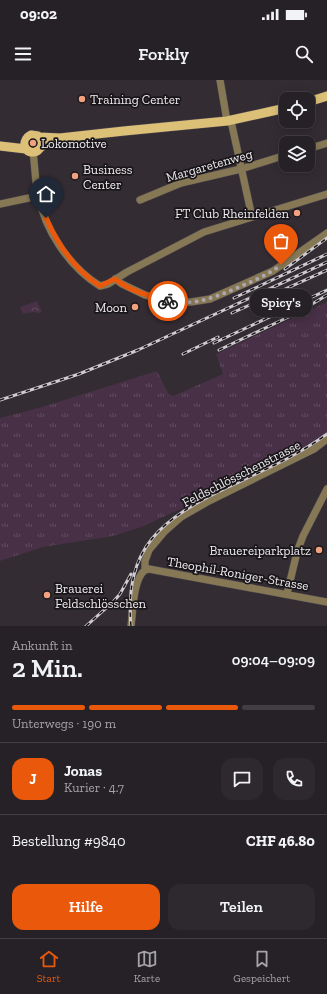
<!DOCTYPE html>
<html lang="de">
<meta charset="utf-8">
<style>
body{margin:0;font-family:"Zilla Slab",serif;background:#2e292e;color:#f1f3f6;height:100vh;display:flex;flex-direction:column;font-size:15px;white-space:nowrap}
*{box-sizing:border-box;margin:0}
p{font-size:13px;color:#a4a3a7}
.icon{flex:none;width:22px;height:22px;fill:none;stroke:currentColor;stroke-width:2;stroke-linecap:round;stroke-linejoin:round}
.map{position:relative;height:546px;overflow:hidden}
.drawer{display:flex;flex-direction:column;background:#262126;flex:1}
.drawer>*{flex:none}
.fabs{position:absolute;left:279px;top:12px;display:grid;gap:8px}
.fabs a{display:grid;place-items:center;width:36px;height:36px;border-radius:8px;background:#262126;box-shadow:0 2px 10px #0003,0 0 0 1px #423e43;font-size:20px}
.pin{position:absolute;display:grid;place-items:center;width:34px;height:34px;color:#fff;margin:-41px -17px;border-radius:50% 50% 50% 0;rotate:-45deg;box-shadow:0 0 4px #0007}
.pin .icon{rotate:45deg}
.courier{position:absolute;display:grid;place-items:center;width:40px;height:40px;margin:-20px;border:3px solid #ea580c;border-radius:50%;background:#fff;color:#222;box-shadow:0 1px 5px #0007}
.bubble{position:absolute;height:28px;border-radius:12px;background:#262126;box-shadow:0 2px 10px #0003,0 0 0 1px #423e43;font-size:13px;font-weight:600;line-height:28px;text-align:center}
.overview em{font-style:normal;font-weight:600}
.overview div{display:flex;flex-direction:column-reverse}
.overview{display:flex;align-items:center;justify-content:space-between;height:68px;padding:0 12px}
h1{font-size:26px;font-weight:600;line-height:30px}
.bar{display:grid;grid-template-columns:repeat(4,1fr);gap:6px 4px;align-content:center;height:48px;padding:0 12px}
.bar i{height:5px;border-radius:3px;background:#423e43}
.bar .selected{background:#ea580c}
.bar p{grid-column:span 4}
.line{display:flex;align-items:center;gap:10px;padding:0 12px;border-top:1px solid #423e43}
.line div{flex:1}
.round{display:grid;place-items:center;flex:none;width:42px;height:42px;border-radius:12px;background:#2e292e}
.primary-button{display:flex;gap:8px;margin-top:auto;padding:8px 12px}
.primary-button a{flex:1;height:46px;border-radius:12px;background:#ea580c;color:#fff;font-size:16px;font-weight:600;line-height:46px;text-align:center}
.primary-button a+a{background:#2e292e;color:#f1f3f6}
.status{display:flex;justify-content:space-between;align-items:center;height:28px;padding:0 20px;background:#262126;direction:ltr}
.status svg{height:11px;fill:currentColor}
header{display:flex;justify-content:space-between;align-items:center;height:52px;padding:0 12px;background:#262126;font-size:18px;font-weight:600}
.tab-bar{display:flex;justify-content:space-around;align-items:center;height:56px;border-top:1px solid #423e43;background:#262126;font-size:11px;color:#a4a3a7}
.tab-bar a{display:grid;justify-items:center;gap:2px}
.tab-bar .selected{color:#ea580c}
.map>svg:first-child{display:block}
</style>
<div class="status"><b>09:02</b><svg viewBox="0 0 49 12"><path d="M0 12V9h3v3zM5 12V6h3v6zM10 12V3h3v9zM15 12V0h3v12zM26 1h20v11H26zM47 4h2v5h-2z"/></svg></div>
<header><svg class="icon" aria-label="menu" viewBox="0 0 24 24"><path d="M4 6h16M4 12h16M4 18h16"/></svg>Forkly<svg class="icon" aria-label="search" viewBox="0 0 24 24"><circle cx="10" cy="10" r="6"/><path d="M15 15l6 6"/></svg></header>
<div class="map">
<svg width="327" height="546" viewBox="0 0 327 546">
<defs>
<pattern id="grass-tufts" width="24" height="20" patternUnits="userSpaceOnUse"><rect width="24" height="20" fill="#483046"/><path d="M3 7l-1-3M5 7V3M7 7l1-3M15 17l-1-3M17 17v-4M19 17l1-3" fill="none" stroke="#634e61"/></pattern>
<pattern id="park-crowns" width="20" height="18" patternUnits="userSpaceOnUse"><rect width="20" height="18" fill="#483046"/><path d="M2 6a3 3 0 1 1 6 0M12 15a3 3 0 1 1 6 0" fill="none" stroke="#634e61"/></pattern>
</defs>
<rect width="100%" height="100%" fill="#332c33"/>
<path fill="url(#grass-tufts)" d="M327,222V352L313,362L274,384L217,411L203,419L141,447L113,456L43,467L0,481V338L42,327L157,291L168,313L173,316L223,294L216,274Z"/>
<path fill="url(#park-crowns)" d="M37,221L42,232L39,233L33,232L23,234L20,227Z"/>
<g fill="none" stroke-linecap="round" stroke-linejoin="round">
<defs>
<path id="minor" d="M220,0L227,41
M231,41L252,137
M308,69L327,63
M33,72C35,86 35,101 38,115C45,150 69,187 100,206L108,204L127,192L204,152L327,114
M140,120L181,103L241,89L286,75
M0,124L38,116
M115,199L122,204L145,215L172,222H191L210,219L273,191L327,153
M145,490V481L149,470L165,451L181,437L209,421L314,369L327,359
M145,490L149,489L327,522
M287,514L297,472L303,456L327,409
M131,546C133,531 133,499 145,490"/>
<path id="major" d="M308,22L327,16
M39,57L60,58L124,51L227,41L286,28
M0,66L26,69
M41,67L42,62L38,56L31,55C23,59 22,72 33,72C38,72 38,69 41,67C46,63 54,61 59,59"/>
</defs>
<use href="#minor" stroke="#514b51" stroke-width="8"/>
<use href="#major" stroke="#514b51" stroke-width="10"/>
<use href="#minor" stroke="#867855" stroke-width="7"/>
<use href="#major" stroke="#ddc077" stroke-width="9"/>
<defs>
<path id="rail" d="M285,189L327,158
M234,218L327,174
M232,233L327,190
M214,263L327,210
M219,270L299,232L327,215
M183,274L218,257
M0,320L79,294L138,270L327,182
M86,546L113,522L120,514L131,494
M131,546C124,466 162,439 228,407C262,391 297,376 327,354"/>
</defs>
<use href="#rail" stroke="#d0cbd0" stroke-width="3"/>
<use href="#rail" stroke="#191619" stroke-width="1.5" stroke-dasharray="4.5" stroke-linecap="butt"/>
</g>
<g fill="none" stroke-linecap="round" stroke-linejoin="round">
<path stroke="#aea8ae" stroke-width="4" stroke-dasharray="0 7.2" d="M168,221C195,227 221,215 246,204C258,199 270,193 281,185"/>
<path stroke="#ea580c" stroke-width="5" d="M46,138C58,165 75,190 100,206L115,199C130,211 149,216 168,221"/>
</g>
<g fill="#f2a17e" stroke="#191619" stroke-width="1.5">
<circle cx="82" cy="19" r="4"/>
<circle cx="33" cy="63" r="4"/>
<circle cx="75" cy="96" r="4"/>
<circle cx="297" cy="133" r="4"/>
<circle cx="135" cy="227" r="4"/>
<circle cx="319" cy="470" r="4"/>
<circle cx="47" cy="515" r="4"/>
</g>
<g text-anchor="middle" stroke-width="3.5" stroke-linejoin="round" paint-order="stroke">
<g font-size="13" fill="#f0ebf0" stroke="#191619" text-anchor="start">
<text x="90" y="24">Training Center</text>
<text x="41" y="68">Lokomotive</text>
<text x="83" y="94">Business<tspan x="83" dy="15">Center</tspan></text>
<text x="289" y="138" text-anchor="end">FT Club Rheinfelden</text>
<text x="127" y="232" text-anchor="end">Moon</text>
<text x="311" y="475" text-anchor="end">Brauereiparkplatz</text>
<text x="55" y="513">Brauerei<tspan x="55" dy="15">Feldschlösschen</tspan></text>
</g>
<g font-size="13" fill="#f0ebf0" stroke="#191619">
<text transform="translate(209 85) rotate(-16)" y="5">Margaretenweg</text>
<text transform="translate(241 393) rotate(-27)" y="5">Feldschlösschenstrasse</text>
<text transform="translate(238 493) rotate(10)" y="5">Theophil-Roniger-Strasse</text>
</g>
</g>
</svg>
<div class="fabs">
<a><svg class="icon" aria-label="locate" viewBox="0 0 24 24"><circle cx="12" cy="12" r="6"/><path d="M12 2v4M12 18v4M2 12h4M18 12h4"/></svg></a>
<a><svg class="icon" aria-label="layers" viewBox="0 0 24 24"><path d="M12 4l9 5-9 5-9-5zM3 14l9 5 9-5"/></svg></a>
</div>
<div class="pin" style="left:281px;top:185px;background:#ea580c"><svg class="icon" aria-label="bag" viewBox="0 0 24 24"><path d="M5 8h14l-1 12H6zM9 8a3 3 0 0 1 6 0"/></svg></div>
<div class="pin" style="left:46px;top:138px;background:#1f2937"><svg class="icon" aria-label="home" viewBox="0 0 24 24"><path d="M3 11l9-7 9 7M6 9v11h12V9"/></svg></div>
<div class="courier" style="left:168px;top:221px"><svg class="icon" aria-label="bike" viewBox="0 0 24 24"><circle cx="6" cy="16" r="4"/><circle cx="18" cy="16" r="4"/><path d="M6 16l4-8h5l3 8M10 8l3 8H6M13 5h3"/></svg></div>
<div class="bubble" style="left:250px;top:209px;width:62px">Spicy's</div>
</div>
<section class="drawer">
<div class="overview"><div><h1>2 Min.</h1><p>Ankunft in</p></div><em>09:04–09:09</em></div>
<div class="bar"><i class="selected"></i><i class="selected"></i><i class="selected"></i><i></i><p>Unterwegs · 190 m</p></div>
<div class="line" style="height:72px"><b class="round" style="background:#ea580c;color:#fff">J</b><div><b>Jonas</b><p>Kurier · 4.7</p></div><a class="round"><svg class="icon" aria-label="chat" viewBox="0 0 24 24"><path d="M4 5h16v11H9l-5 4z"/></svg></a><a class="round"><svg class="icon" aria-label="phone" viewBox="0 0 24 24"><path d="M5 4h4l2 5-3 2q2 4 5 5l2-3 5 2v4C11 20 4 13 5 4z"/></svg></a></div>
<div class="line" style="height:52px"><div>Bestellung #9840</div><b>CHF 46.80</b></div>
<div class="primary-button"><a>Hilfe</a><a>Teilen</a></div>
</section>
<nav class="tab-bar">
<a class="selected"><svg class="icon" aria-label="home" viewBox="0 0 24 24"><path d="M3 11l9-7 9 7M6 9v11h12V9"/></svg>Start</a>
<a><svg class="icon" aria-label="map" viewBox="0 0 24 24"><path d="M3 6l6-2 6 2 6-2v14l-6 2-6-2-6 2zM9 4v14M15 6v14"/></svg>Karte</a>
<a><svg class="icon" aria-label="saved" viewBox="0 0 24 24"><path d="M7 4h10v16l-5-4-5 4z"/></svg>Gespeichert</a>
</nav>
